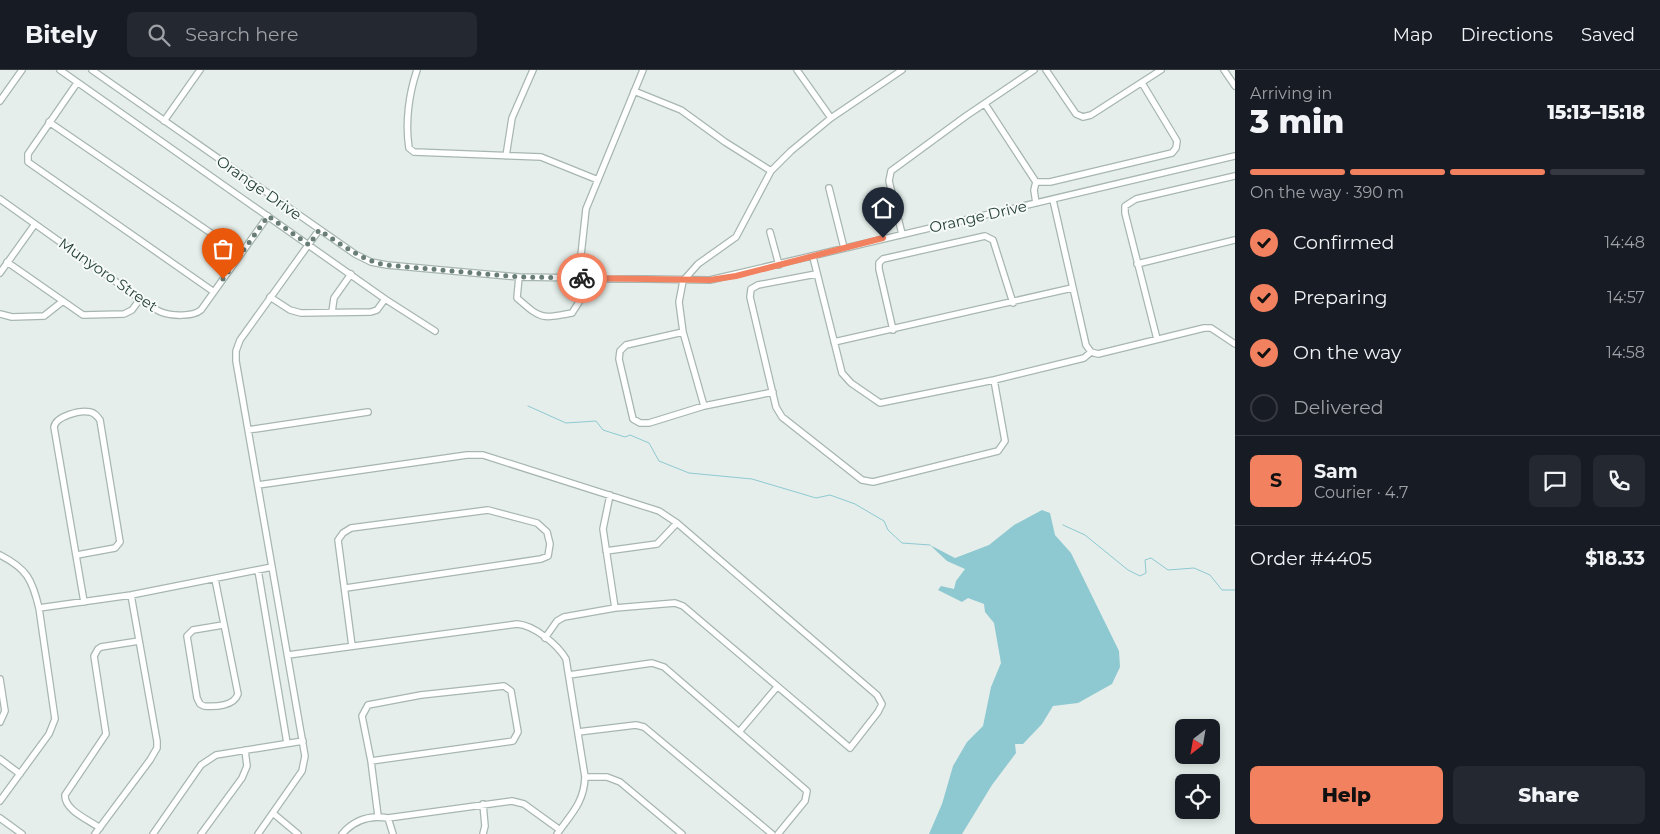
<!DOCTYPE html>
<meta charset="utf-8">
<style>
body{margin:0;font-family:Montserrat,sans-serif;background:#242831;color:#f1f3f6;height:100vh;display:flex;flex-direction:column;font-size:19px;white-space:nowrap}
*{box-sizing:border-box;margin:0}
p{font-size:16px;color:#9ea1a6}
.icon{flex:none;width:28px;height:28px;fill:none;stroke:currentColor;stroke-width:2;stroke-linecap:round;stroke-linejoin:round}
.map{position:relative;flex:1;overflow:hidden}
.drawer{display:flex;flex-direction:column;background:#171b24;width:425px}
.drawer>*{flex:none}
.needle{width:32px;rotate:211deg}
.buttons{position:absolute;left:1175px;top:649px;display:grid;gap:10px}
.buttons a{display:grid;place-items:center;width:45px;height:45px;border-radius:8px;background:#171b24;box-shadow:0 2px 8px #0003;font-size:25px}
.pin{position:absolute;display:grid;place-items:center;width:42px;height:42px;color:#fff;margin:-51px -21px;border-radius:50% 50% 50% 0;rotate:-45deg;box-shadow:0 0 5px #0007}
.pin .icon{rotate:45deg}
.courier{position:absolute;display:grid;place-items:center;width:50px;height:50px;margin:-25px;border:4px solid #f2815f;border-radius:50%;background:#fff;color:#222;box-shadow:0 1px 6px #0007}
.summary em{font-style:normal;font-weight:800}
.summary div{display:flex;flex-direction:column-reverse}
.summary{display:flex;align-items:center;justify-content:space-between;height:85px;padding:0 15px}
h1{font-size:32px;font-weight:800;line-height:38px}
.bar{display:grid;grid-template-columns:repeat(4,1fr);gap:8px 5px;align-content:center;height:60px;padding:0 15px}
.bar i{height:6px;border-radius:4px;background:#363941}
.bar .current{background:#f2815f}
.bar p{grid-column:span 4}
.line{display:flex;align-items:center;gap:12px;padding:0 15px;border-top:1px solid #363941}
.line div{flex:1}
.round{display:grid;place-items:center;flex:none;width:52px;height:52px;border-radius:8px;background:#242831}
ol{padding:0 15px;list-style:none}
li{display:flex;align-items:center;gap:15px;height:55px}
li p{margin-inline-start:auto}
li .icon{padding:5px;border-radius:50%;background:#f2815f;color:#111;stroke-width:4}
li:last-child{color:#9ea1a6}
li i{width:28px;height:28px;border:2px solid #363941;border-radius:50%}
.action{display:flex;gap:10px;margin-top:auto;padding:10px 15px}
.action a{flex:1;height:58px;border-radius:8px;background:#f2815f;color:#111;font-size:20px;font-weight:800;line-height:58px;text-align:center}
.action a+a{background:#242831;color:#f1f3f6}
header{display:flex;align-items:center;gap:30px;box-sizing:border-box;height:70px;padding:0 25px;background:#171b24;border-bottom:1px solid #363941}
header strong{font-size:24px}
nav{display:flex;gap:28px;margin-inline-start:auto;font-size:18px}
.search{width:350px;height:45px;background:#242831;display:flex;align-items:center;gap:12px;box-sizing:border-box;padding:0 18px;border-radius:8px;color:#9ea1a6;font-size:19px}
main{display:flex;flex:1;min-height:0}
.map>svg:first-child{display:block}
</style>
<header>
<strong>Bitely</strong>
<div class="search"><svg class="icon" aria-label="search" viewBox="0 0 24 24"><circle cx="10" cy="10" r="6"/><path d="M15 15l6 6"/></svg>Search here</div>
<nav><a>Map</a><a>Directions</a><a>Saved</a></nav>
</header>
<main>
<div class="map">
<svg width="1235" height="764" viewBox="0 0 1235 764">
<rect width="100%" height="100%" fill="#e5eeea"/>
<path fill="#8ec9d2" d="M1042,440L1050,443L1055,465L1071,483L1119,581L1120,597L1112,614L1078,633L1053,636L1042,654L1023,674H1015L1016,683L992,715L962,764H929L942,734L953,696L967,672L983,656L991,617L1001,593L994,553L985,542L984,534L968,528L962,532L938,520L941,516L954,519L956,511L965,499L947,491L930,475L955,488L989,475L1014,455Z"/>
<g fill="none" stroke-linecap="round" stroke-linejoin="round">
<path stroke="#8ec9d2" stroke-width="1" d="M528,336L566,353L596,351L603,360L625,367L630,365L649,373L659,391L689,403L752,409L816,428L830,425L855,434L884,451L888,460L902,473L930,475
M1063,455L1085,465L1128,500L1140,506L1146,503L1145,490L1151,488L1168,500L1194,498L1210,505L1222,520H1235"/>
<defs>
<path id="minor" d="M60,0L385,229L435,261
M92,0L355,184L371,192L387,195L519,207L710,210L1235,86
M417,0C409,23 405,53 409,78L414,82L541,87L598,110
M797,0L831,48
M1046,0L1076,44L1083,47L1091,45L1161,0
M1224,0L1235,16
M77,13L28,84V92L214,222
M634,21L681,40L725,72L771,101
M0,31L22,0
M985,34L1036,112H1050L1172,83L1176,78L1177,71L1142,13
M164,51L200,0
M49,52L240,183
M506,86L512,48L533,0
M1036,112L1034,120L1036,133
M829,118L844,178
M0,129L140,229C147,233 154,239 161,242C171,246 193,247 201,240L268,146
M1053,130L1086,275L1091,282L1098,284L1204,258H1211L1235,274
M770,162L779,195
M902,164L889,111L891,101L966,46L1034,0
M813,187L842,303L851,313L880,333L994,310L1084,288L1091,282
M7,192L83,245L124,244L132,240L140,229
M1137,194L1235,170
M0,203L35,154
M816,204L758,215L751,219L750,227L776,337L782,347L862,410L873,412L998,381L1005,371L994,310
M519,207L517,228C541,249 540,249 572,243L581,229V185L586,139L643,0
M270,227L290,240L301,243L371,242L377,240L385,229
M332,242L334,228L351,204
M0,244L12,247L44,246L63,231
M893,260L879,199V193L883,189L985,166L993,170L1013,233
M683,262L626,275L620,281L619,289L633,349L640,353H649L704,336L773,322
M1157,269L1125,143V136L1136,129L1235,106
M834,272L1072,218
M704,336L683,262L679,232L683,211L698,194L736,167L771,101L791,81L831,48L902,0
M248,360L368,342
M258,415L467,385H483L659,441L677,453L877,625L882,634L878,642L850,678L683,536L675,533L615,538L564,547L557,551L545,568
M610,425L603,459L615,538
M606,481L657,474L677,453
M0,485C27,499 32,509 39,538L131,525L272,497
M77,485L115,478L120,472L100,350C97,346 95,343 90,342C80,340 56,346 54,357L84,532
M258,500L287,673
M215,509L238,624C234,636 216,637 204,636L200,634L197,628L187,566L193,560L223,555
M346,518L541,489L548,486L550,474L547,462L537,453L488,440L351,458L343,463L338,470L352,576
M288,585L517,554C534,555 558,575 566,589L585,707C584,733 571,744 557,764
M569,605L652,593L664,597L807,721L805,731L778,764
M0,609L5,641L0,652
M578,662L636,655L644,657L772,764
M739,662L777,617
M0,689L20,704
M371,691L513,671L518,662L511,621L504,616L421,625L368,635L362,646L371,691L378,746
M585,707H607L620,712L682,764
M0,731L49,664L55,649L39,538
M274,744L298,764
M0,748L22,764
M388,748L393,764
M100,758C89,750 64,740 65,725L106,664L94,586L98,579L101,577L139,571
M95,764L150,690L157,678V671L131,525
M153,764L201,695L216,685L303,671
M201,764L242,708L247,696L245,680
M258,764L302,701L305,686L236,291V281L240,270L319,160
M342,764C354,750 370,745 388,748L512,731L524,734L560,760
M483,764L485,756L483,734"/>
</defs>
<use href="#minor" stroke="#a7b6b1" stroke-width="8"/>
<use href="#minor" stroke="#fff" stroke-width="5.5"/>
</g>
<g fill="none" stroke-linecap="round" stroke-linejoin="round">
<path stroke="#687d76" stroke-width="5" stroke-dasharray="0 9" d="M223,209L268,146L309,175L319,160C341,174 361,190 386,195L519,207L582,208"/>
<path stroke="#f2815f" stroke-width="6" d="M582,208L710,210L736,206L883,168"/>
</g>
<g text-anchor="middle" stroke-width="4" stroke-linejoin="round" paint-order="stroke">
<g font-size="15" fill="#244038" stroke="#f6faf8">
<text transform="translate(259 118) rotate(35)" y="5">Orange Drive</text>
<text transform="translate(978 147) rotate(-13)" y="5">Orange Drive</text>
<text transform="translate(108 205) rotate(35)" y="5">Munyoro Street</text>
</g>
</g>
</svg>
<div class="buttons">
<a><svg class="needle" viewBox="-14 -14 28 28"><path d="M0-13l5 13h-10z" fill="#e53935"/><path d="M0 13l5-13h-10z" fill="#9ea1a6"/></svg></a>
<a><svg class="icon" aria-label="locate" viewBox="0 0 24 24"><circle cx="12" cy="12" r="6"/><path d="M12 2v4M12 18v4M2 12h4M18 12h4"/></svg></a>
</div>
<div class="pin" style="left:223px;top:209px;background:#ea580c"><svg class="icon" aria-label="bag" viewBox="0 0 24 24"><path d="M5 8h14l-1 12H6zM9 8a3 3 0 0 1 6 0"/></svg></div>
<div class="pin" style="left:883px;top:168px;background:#1f2937"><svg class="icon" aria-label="home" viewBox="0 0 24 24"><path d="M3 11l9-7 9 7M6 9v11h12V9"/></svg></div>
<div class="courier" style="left:582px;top:208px"><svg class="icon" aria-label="bike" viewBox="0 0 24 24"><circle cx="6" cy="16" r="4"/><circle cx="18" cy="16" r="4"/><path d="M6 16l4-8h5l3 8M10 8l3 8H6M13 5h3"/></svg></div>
</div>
<section class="drawer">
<div class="summary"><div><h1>3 min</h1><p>Arriving in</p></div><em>15:13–15:18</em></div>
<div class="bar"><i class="current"></i><i class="current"></i><i class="current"></i><i></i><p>On the way · 390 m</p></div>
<ol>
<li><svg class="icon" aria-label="check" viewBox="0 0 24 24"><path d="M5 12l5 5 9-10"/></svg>Confirmed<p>14:48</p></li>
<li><svg class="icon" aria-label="check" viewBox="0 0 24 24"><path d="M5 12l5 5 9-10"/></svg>Preparing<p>14:57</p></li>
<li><svg class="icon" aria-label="check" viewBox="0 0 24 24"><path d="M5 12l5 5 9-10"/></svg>On the way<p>14:58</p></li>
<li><i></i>Delivered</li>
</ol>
<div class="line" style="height:90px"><b class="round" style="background:#f2815f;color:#111">S</b><div><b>Sam</b><p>Courier · 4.7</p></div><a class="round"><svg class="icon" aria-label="chat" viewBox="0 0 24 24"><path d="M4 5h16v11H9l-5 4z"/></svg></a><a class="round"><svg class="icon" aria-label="phone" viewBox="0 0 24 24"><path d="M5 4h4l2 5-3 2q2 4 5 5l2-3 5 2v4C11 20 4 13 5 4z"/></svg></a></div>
<div class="line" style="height:65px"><div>Order #4405</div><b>$18.33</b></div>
<div class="action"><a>Help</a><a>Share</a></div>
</section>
</main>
